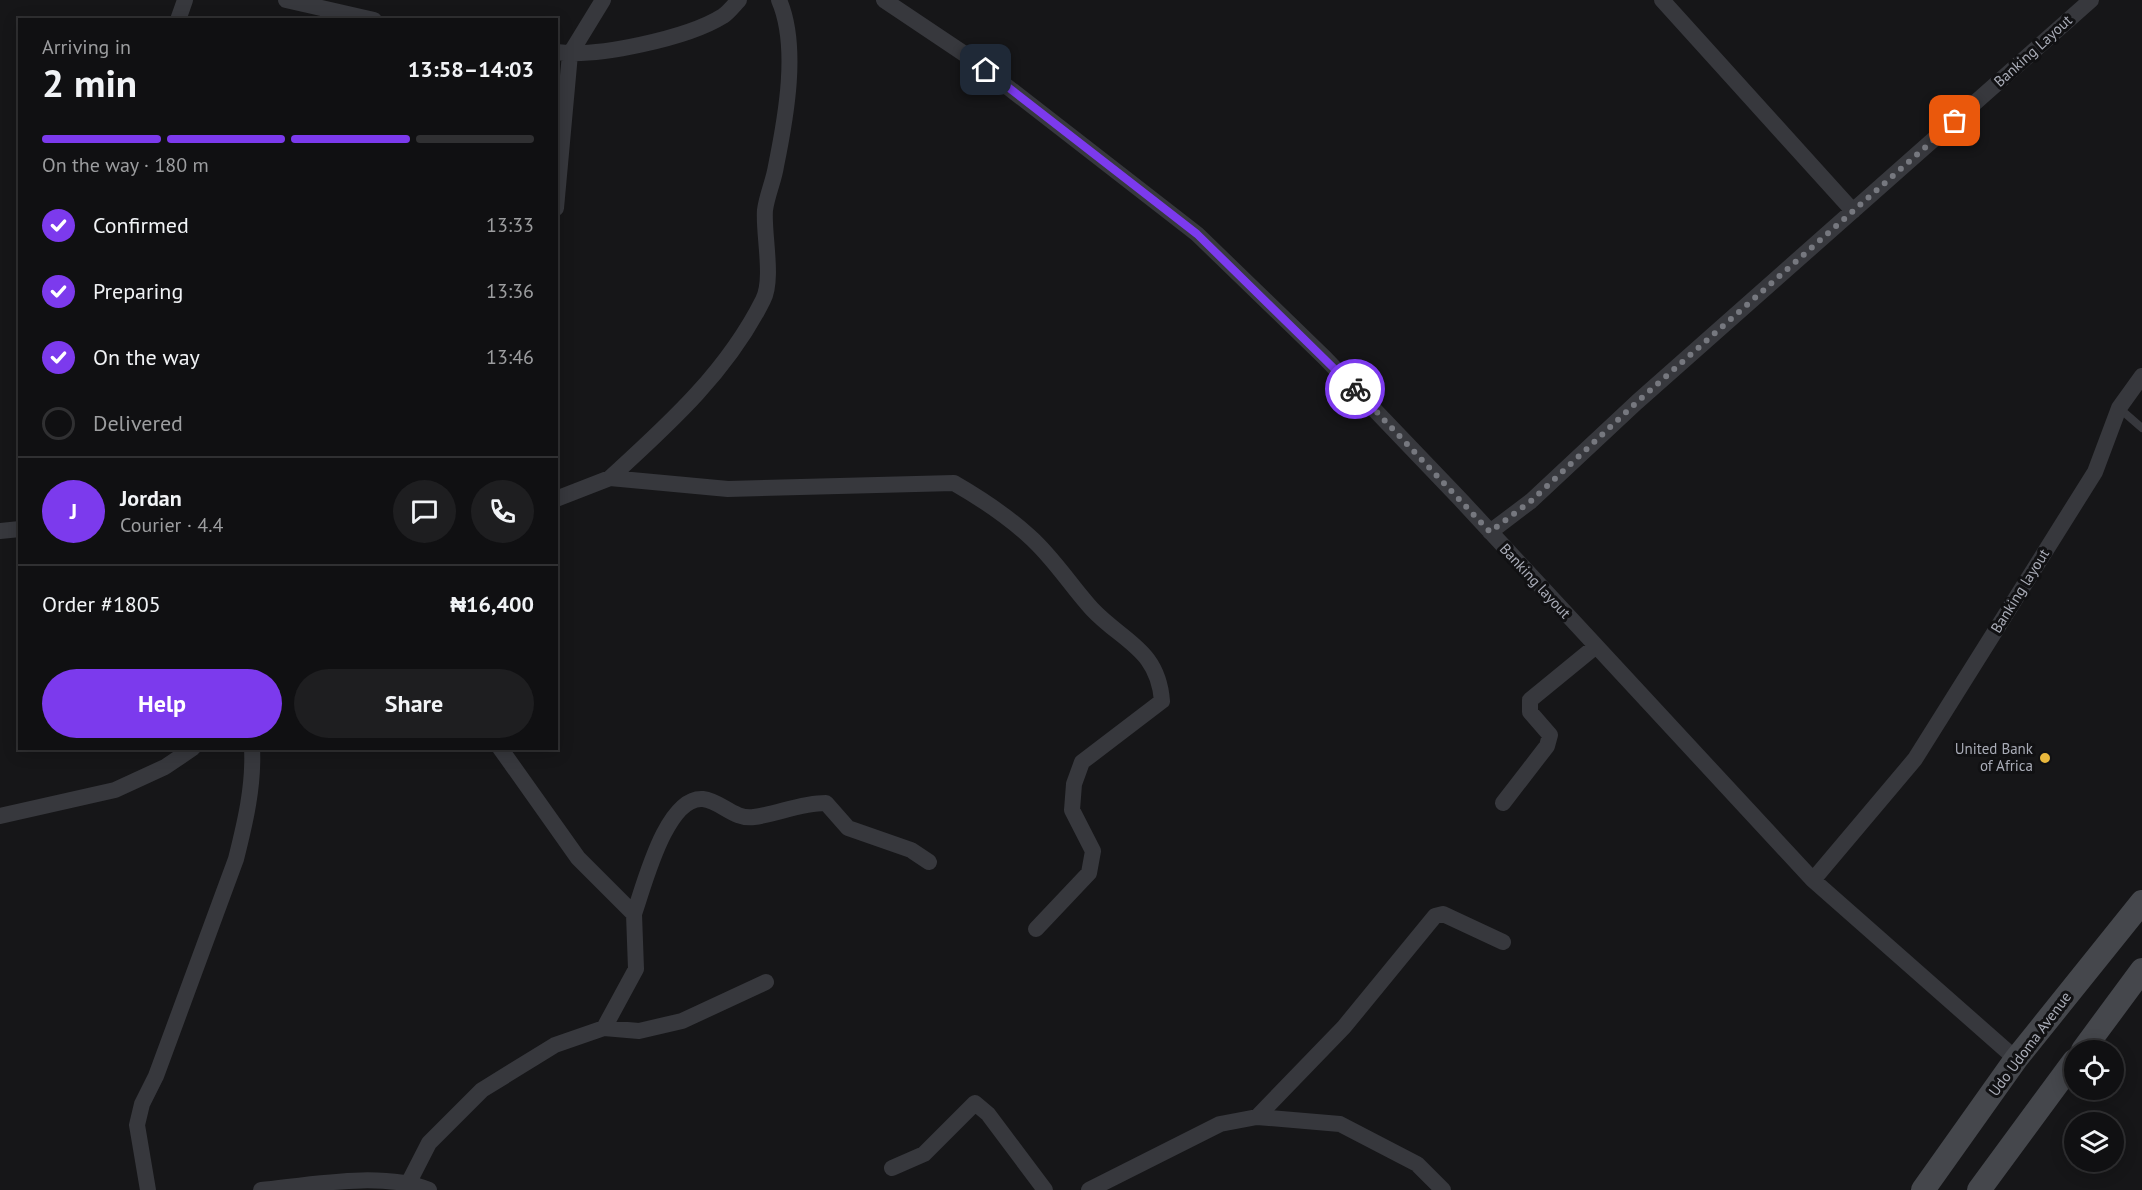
<!DOCTYPE html>
<meta charset="utf-8">
<style>
body{margin:0;font-family:"PT Sans",sans-serif;background:#1e1e20;color:#f1f3f6;height:100vh;display:flex;flex-direction:column;font-size:22px;white-space:nowrap}
*{box-sizing:border-box;margin:0}
p{font-size:20px;color:#9c9d9f}
.icon{flex:none;width:33px;height:33px;fill:none;stroke:currentColor;stroke-width:2;stroke-linecap:round;stroke-linejoin:round}
.map{position:relative;flex:1;overflow:hidden}
.details{position:absolute;left:18px;top:18px;width:540px;height:732px;display:flex;flex-direction:column;background:#101012;border-radius:0px;box-shadow:0 3px 15px #0003,0 0 0 2px #303032}
.details>*{flex:none}
.fabs{position:absolute;left:2064px;top:1040px;display:grid;gap:12px}
.fabs a{display:grid;place-items:center;width:60px;height:60px;border-radius:50%;background:#101012;box-shadow:0 3px 15px #0003,0 0 0 2px #303032;font-size:30px}
.pin{position:absolute;display:grid;place-items:center;width:51px;height:51px;color:#fff;margin:-26px;border-radius:12px;box-shadow:0 3px 9px #0006}
.courier{position:absolute;display:grid;place-items:center;width:60px;height:60px;margin:-30px;border:4px solid #7c3aed;border-radius:50%;background:#fff;color:#222;box-shadow:0 2px 8px #0007}
.summary em{font-style:normal;font-weight:600}
.summary div{display:flex;flex-direction:column-reverse}
.summary{display:flex;align-items:center;justify-content:space-between;height:102px;padding:0 24px}
h1{font-size:39px;font-weight:600;line-height:45px}
.bar{display:grid;grid-template-columns:repeat(4,1fr);gap:9px 6px;align-content:center;height:72px;padding:0 24px}
.bar i{height:8px;border-radius:4px;background:#303032}
.bar .on{background:#7c3aed}
.bar p{grid-column:span 4}
.line{display:flex;align-items:center;gap:15px;padding:0 24px;border-top:2px solid #303032}
.line div{flex:1}
.round{display:grid;place-items:center;flex:none;width:63px;height:63px;border-radius:32px;background:#1e1e20}
ol{padding:0 24px;list-style:none}
li{display:flex;align-items:center;gap:18px;height:66px}
li p{margin-inline-start:auto}
li .icon{padding:6px;border-radius:50%;background:#7c3aed;color:#fff;stroke-width:4}
li:last-child{color:#9c9d9f}
li i{width:33px;height:33px;border:3px solid #303032;border-radius:50%}
.button{display:flex;gap:12px;margin-top:auto;padding:12px 24px}
.button a{flex:1;height:69px;border-radius:36px;background:#7c3aed;color:#fff;font-size:24px;font-weight:600;line-height:69px;text-align:center}
.button a+a{background:#1e1e20;color:#f1f3f6}
.map>svg:first-child{display:block}
</style>
<div class="map">
<svg width="2142" height="1190" viewBox="0 0 2142 1190">
<rect width="100%" height="100%" fill="#161618"/>
<g fill="none" stroke-linecap="round" stroke-linejoin="round">
<path stroke="#37383d" stroke-width="8" d="M2119,408L2142,428"/>
<path stroke="#37383d" stroke-width="16" d="M286,0L374,20
M884,0L969,57L1197,234L1325,358L1460,499L1813,880L2016,1059
M1662,0L1853,211
M178,20L185,0
M556,52C596,58 688,38 723,16C729,12 734,5 739,0
M556,208L570,54L603,0
M610,478C669,424 727,372 763,300C774,279 763,233 765,210C767,195 774,180 776,166C786,117 799,46 779,0
M556,499L610,478L728,489L954,483C980,498 1007,516 1029,536C1053,557 1071,586 1092,609C1123,642 1158,649 1162,701L1082,762L1074,784L1072,810L1093,851L1089,873L1036,929
M0,531L20,529
M1490,532L1531,501L1637,402L2091,0
M1503,803L1547,746L1550,735L1530,712V700L1596,646
M0,816L115,790L165,767L193,748
M1813,880L1915,759L2095,472L2119,408L2142,376
M634,914C644,886 666,796 703,799C721,801 734,820 754,817C778,814 800,803 826,803L848,828L911,850L929,862
M604,1028L639,1031L682,1021L766,982
M1257,1117L1344,1027L1435,916L1443,914L1503,942
M892,1168L924,1154L975,1103L988,1114L1045,1190
M409,1182L429,1143L482,1090L555,1045L604,1028L636,969L634,914L578,858L500,748
M148,1190L137,1125L142,1104L156,1076L236,859C245,823 254,786 252,748
M261,1190C310,1185 383,1171 429,1190
M1089,1190L1220,1124L1257,1117L1340,1124L1417,1164L1443,1190"/>
<path stroke="#45474c" stroke-width="24" d="M2083,1050L2142,970
M1923,1190L2016,1059L2142,902
M1979,1190L2074,1061"/>
</g>
<g fill="none" stroke-linecap="round" stroke-linejoin="round">
<path stroke="#76787f" stroke-width="6" stroke-dasharray="0 10.8" d="M1355,389L1490,532L1531,501L1637,402L1955,121"/>
<path stroke="#7c3aed" stroke-width="8" d="M986,70L1197,234L1355,389"/>
</g>
<circle fill="#e9b83d" stroke="#111113" stroke-width="2" cx="2045" cy="758" r="6"/>
<g text-anchor="middle" stroke-width="6" stroke-linejoin="round" paint-order="stroke">
<g font-size="15" fill="#a9acb7" stroke="#111113">
<text transform="translate(2033 51) rotate(-42)" y="5">Banking Layout</text>
<text transform="translate(1535 581) rotate(47)" y="5">Banking layout</text>
<text transform="translate(2020 591) rotate(-58)" y="5">Banking layout</text>
<text transform="translate(2030 1044) rotate(-53)" y="5">Udo Udoma Avenue</text>
</g>
<g font-size="15" fill="#a9acb7" stroke="#111113" text-anchor="end">
<text x="2033" y="754">United Bank<tspan x="2033" dy="17">of Africa</tspan></text>
</g>
</g>
</svg>
<div class="fabs">
<a><svg class="icon" aria-label="locate" viewBox="0 0 24 24"><circle cx="12" cy="12" r="6"/><path d="M12 2v4M12 18v4M2 12h4M18 12h4"/></svg></a>
<a><svg class="icon" aria-label="layers" viewBox="0 0 24 24"><path d="M12 4l9 5-9 5-9-5zM3 14l9 5 9-5"/></svg></a>
</div>
<div class="pin" style="left:1955px;top:121px;background:#ea580c"><svg class="icon" aria-label="bag" viewBox="0 0 24 24"><path d="M5 8h14l-1 12H6zM9 8a3 3 0 0 1 6 0"/></svg></div>
<div class="pin" style="left:986px;top:70px;background:#1f2937"><svg class="icon" aria-label="home" viewBox="0 0 24 24"><path d="M3 11l9-7 9 7M6 9v11h12V9"/></svg></div>
<div class="courier" style="left:1355px;top:389px"><svg class="icon" aria-label="bike" viewBox="0 0 24 24"><circle cx="6" cy="16" r="4"/><circle cx="18" cy="16" r="4"/><path d="M6 16l4-8h5l3 8M10 8l3 8H6M13 5h3"/></svg></div>
<section class="details">
<div class="summary"><div><h1>2 min</h1><p>Arriving in</p></div><em>13:58–14:03</em></div>
<div class="bar"><i class="on"></i><i class="on"></i><i class="on"></i><i></i><p>On the way · 180 m</p></div>
<ol>
<li><svg class="icon" aria-label="check" viewBox="0 0 24 24"><path d="M5 12l5 5 9-10"/></svg>Confirmed<p>13:33</p></li>
<li><svg class="icon" aria-label="check" viewBox="0 0 24 24"><path d="M5 12l5 5 9-10"/></svg>Preparing<p>13:36</p></li>
<li><svg class="icon" aria-label="check" viewBox="0 0 24 24"><path d="M5 12l5 5 9-10"/></svg>On the way<p>13:46</p></li>
<li><i></i>Delivered</li>
</ol>
<div class="line" style="height:108px"><b class="round" style="background:#7c3aed;color:#fff">J</b><div><b>Jordan</b><p>Courier · 4.4</p></div><a class="round"><svg class="icon" aria-label="chat" viewBox="0 0 24 24"><path d="M4 5h16v11H9l-5 4z"/></svg></a><a class="round"><svg class="icon" aria-label="phone" viewBox="0 0 24 24"><path d="M5 4h4l2 5-3 2q2 4 5 5l2-3 5 2v4C11 20 4 13 5 4z"/></svg></a></div>
<div class="line" style="height:78px"><div>Order #1805</div><b>₦16,400</b></div>
<div class="button"><a>Help</a><a>Share</a></div>
</section>
</div>
